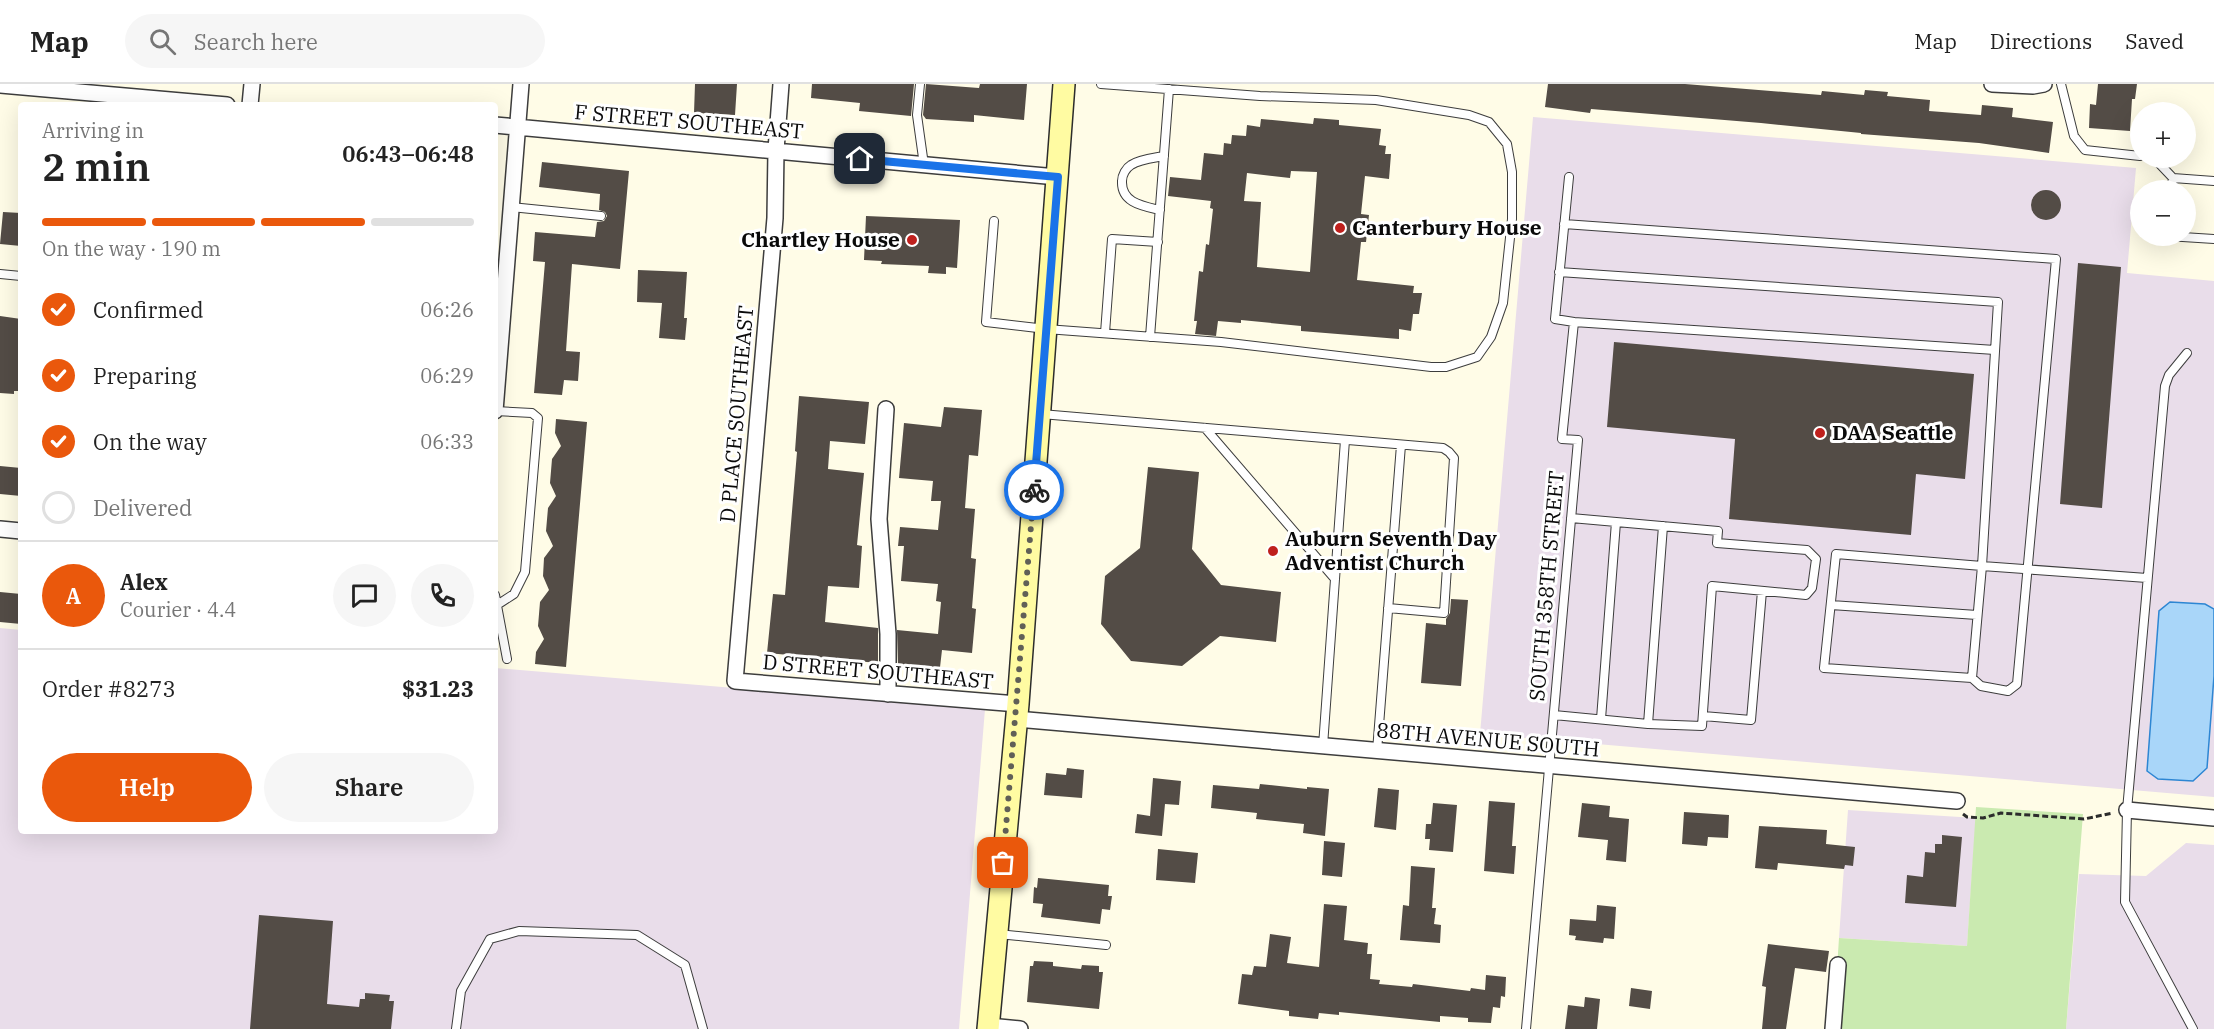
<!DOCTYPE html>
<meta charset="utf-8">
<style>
body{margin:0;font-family:"IBM Plex Serif",serif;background:#f6f6f6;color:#222;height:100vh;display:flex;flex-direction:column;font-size:22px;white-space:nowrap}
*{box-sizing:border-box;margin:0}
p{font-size:20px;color:#767676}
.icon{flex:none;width:33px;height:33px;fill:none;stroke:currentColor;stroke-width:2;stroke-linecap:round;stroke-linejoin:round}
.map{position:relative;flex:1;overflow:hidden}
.panel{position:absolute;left:18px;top:18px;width:480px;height:732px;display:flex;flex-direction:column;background:#fff;border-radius:6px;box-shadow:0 6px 24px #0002}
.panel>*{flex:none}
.buttons{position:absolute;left:2130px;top:18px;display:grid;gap:12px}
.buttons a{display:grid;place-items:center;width:66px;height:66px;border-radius:50%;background:#fff;box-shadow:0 6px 24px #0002;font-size:30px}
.pin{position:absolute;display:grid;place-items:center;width:51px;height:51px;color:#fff;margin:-26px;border-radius:12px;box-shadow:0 3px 9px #0006}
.courier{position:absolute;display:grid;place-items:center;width:60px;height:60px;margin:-30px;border:4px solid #1a73e8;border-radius:50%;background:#fff;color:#222;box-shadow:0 2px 8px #0007}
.head em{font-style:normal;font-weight:600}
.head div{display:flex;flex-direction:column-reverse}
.head{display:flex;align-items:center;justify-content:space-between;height:102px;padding:0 24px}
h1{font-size:39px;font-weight:600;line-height:45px}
.bar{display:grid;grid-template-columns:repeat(4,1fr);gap:9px 6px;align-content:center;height:72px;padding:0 24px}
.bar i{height:8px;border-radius:4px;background:#e0e0e0}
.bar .active{background:#ea580c}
.bar p{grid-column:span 4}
.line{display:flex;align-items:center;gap:15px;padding:0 24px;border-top:2px solid #e0e0e0}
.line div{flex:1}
.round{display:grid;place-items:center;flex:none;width:63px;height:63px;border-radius:32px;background:#f6f6f6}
ol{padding:0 24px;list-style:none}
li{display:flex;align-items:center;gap:18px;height:66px}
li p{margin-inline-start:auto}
li .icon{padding:6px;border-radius:50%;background:#ea580c;color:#fff;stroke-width:4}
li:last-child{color:#767676}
li i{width:33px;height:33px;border:3px solid #e0e0e0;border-radius:50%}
.action{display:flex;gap:12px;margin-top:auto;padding:12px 24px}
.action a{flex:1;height:69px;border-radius:36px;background:#ea580c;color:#fff;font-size:24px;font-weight:600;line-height:69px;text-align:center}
.action a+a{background:#f6f6f6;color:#222}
header{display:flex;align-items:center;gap:36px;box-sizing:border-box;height:84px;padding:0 30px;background:#fff;border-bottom:2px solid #e0e0e0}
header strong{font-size:28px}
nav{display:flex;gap:33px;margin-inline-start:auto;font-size:21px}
.search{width:420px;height:54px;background:#f6f6f6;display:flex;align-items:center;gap:15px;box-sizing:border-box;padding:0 21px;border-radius:33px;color:#767676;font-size:22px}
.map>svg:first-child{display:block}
</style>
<header>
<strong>Map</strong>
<div class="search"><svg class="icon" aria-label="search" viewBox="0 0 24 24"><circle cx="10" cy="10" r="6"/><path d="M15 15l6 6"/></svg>Search here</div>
<nav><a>Map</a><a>Directions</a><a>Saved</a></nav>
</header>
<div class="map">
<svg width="2214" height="945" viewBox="0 0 2214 945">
<rect width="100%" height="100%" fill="#fffce7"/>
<path fill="#e9ddea" d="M1533,33L2136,84L2127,189L2214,197V713L1480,650Z
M0,544L21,546V747H495V584L985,625L959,945H0Z
M1848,726L1976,734L1967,862L1839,854Z
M2186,759L2214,761V945H2066L2079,790L2146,792Z"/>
<path fill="#caeab0" d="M1976,723L2083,730L2066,945H1833L1839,854L1967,862Z"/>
<path fill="#a9d6f9" stroke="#2d86d3" stroke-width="1.5" d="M2170,518L2205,520L2214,525V592L2207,684L2193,697L2158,695L2147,687L2159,527Z"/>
<path fill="#534c46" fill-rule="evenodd" d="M695,0H737L735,31L694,29Z
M812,0H914L911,32L859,27L860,19L811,14Z
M926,0L979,4L980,0H1027L1024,36L974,31V38L926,35L923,31Z
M1548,0H1685L1821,11L1822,7L1864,11L1865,6L1888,8L1887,12L1930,16L1929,27L1981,31L1982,21L2013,24L2012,33L2053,38L2049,69L1979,59L1861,50V49L1761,39L1591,25L1590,29L1545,23Z
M2098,0H2137L2135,15H2132L2130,47L2089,44L2090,20L2096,21Z
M1314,34L1339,36V41L1381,45L1379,61L1386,62L1385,70H1391L1389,95L1365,92L1361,130L1369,131L1366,158H1361L1357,196L1414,202L1413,209H1422L1419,230H1413L1411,247L1399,245V255L1301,247V242L1241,236V239L1218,237L1216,252L1195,250L1197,237H1194L1199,187L1203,188L1206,160L1209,161L1213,125L1210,124L1211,117L1168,112L1170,93L1201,96L1204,69L1223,71L1224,59L1231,60L1232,51L1246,52L1247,41L1260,43L1261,35L1313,40ZM1291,87L1317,88L1310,188L1257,183L1261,118L1244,117L1247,89L1290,94Z
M542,78L629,87L620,185L572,180L566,267L580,268L578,297L564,296L562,311L534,309L545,178L533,177L535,148L595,153L597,138L604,137L607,132L605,128L599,126L600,110L539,103Z
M2031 121a15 15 0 1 1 30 0a15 15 0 1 1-30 0Z
M3,128L21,129V162L0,160Z
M866,132L960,136L957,184L946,183V190L928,189L929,182L881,180L882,177L864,176Z
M2078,179L2121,183L2102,424L2060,420Z
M638,186L687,188L684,234H687L685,256L659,254L662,219L637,218Z
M0,232L21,235V307H14V310L0,309Z
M1614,258L1974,290L1965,395L1916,390L1911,451L1729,435L1735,355L1607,343Z
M799,312L869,318L865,360L830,357L828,385L864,389L857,461L862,462L859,504L828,502L825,538L878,544V579L767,569L773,510L785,511L797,368L795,367Z
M944,323L982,326L978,372L969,371L965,424L975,425L971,474L976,475L972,524L976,525L972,569L942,566L939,592L921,590L922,584L898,581L897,546L938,550L941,518L936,517L938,500L901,497L904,462H898L900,443L938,446L941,417H931L933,397L899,394L904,339L941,343Z
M556,335L587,338L566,583L535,580L536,568L544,555L538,542L540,518L549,506L543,492L544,474L553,462L546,447L548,424L556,412L550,399L552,375L561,362L555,349Z
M0,382L21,384V412L0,410Z
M1148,383L1199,388L1192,465L1221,501L1281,508L1276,558L1220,552L1182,582L1131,577L1101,540L1105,492L1140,464Z
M0,508L21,510V540L0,538Z
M1451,515L1468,516L1461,602L1421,599L1426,539L1446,541V535L1450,529Z
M1067,684L1084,686L1082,714L1044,711L1046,689L1066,691Z
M1153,694L1181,697L1179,721L1165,720L1162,752L1135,749L1137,730L1150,732Z
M1260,700L1307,705V703L1329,705L1325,752L1303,749L1304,740L1256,735L1257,729L1211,724L1213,701L1259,705Z
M1378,704L1399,706L1396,746L1374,743Z
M1489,717L1515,719L1512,762H1516L1514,790L1484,787Z
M1433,719L1457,721L1453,768L1429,766L1430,755H1425L1426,740H1431Z
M1582,719L1610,722L1609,733L1629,735L1626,778L1606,776L1608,756L1578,753Z
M1684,728L1729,731L1728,754L1708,753L1707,762L1682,760Z
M1759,742L1827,746L1826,760L1855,763L1853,782L1845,781L1844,785L1778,779L1777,786L1755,784Z
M1942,751L1962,753L1956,823L1905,819L1907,791L1923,793L1925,768L1935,769V760H1942Z
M1324,757L1345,759L1342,793L1322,791Z
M1158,765L1198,769L1195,799L1156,796Z
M1411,782L1435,784L1432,824H1436L1434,840L1441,841L1440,859L1400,856L1403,821L1409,822Z
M1038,794L1109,801L1108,812H1112L1110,826L1102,825L1100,840L1041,833L1043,820L1033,819L1034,803L1037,804Z
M1324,820L1347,822L1344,856L1368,859L1367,870H1372L1370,895L1380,896L1379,900L1412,903L1413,900L1470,907L1471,904L1485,906L1486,891L1506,893L1505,913L1501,912L1500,924L1493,923L1491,939L1468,938V934L1440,932V938L1339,928V931L1319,929L1318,935L1289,932V927L1238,920L1242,890L1252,891L1254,882L1266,883L1270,850L1291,853L1287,879L1319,883Z
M1597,821L1616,823L1614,855L1604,854L1603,859L1575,856L1576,852L1569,851L1570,835L1596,837Z
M259,831L333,837L327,920L359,923L360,915H365V909L390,911L389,917H394L391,945H250Z
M1768,860L1829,867L1826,888L1795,884L1786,945H1762L1766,903L1762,902Z
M1034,877L1053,878V882L1081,885L1082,881L1099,882V888H1103L1099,925L1027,918L1030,882H1033Z
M1631,904L1652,907L1650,925L1629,922Z
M1585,913L1600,915L1597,945H1565L1568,921L1584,923Z"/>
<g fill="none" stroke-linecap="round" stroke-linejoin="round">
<defs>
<path id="lane" d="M920,0L917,31L924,81
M2061,0L2074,52L2085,66L2140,72
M2154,74L2173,94L2214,97
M2171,106L2173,94
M511,123L601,132
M1160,126C1143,122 1121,119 1122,97C1122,91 1126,84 1131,81C1140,75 1154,74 1164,72
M994,137L986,238L1046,245L1221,258L1431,283H1446L1477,273L1491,253L1503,219L1512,135V88L1507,60L1489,38L1469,31L1376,16L1260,12L1101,0
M1564,140L2056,175L2017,600L2008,607L1981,602L1972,594L1824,584L1836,470L1982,482L1972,594
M2167,152L2214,155
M1559,188L1998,218L1982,482L2147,494
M0,190L21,192
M1574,238L1995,266
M1105,249L1112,155L1158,158
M1150,253L1169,5
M2187,269L2169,291L2165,302L2127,726L2125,818L2193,945
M495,327L532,329L538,334L525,488L514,510L497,521
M1041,330L1443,364L1449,368L1454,374L1444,529L1388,524
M1205,344L1335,495
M1571,434L1718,447L1717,459L1807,466L1816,475L1812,504L1806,511L1712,502L1702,642L1648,640
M495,511L507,575
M1831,521L1977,531
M1554,631L1648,640L1663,442
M1703,632L1751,636L1762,507
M1601,635L1616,438
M1323,662L1345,356
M1377,667L1401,361
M998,850L1106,861
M456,945L461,907L490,855L519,847L637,851L685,881L703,945
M1526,945L1578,356L1562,355L1574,238L1555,235L1569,93"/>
<path id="street" d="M781,0L776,66L775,134L735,597L1018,620
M1992,0L2033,2L2044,0
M0,1L227,21
M250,21L252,0
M495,41L1057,93
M886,325L879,435L888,550V610
M495,327L521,0
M0,445L21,447
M1016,635L1957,717
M2127,726L2214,734
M989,942L1020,945
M1833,945L1838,881"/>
<path id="secondary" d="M988,945L1018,620L1064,0"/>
</defs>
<use href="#lane" stroke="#3d3d3d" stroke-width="10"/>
<use href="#street" stroke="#3d3d3d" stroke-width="18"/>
<use href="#secondary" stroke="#2c2c2c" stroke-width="24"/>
<path stroke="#2c2c2c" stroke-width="3" stroke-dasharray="6 3" stroke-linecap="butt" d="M1963,730L1967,733L1983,734L2001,729L2084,735L2113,729"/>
<use href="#lane" stroke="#fff" stroke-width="8"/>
<use href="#street" stroke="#fff" stroke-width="15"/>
<use href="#secondary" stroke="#fffba2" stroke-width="21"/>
</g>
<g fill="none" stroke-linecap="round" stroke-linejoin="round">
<path stroke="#605f57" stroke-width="6" stroke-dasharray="0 10.8" d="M1003,779L1034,406"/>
<path stroke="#1a73e8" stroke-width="8" d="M860,75L1058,93L1034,406"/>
</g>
<g fill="#bf201d" stroke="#fff" stroke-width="2">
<circle cx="1340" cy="144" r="6"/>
<circle cx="912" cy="156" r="6"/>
<circle cx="1820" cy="349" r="6"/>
<circle cx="1273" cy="467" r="6"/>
</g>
<g text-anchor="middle" stroke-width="6" stroke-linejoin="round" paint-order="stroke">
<g font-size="21" fill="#0a0a0a" stroke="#fff">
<text transform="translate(689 38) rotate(5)" y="7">F STREET SOUTHEAST</text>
<text transform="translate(737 330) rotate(-85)" y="7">D PLACE SOUTHEAST</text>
<text transform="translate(1547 502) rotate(-85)" y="7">SOUTH 358TH STREET</text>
<text transform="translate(878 588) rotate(5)" y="7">D STREET SOUTHEAST</text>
<text transform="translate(1488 656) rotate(5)" y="7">88TH AVENUE SOUTH</text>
</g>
<g font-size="21" font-weight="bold" fill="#0a0a0a" stroke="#fff" text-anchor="start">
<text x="1352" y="151">Canterbury House</text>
<text x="900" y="163" text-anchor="end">Chartley House</text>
<text x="1832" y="356">DAA Seattle</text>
<text x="1285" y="462">Auburn Seventh Day<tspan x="1285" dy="24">Adventist Church</tspan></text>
</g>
</g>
</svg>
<div class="buttons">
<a>+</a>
<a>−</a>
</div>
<div class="pin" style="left:1003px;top:779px;background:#ea580c"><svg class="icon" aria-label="bag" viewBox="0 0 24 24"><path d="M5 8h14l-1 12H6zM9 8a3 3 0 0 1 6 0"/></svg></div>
<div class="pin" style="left:860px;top:75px;background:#1f2937"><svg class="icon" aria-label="home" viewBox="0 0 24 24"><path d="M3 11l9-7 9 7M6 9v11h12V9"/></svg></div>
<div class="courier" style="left:1034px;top:406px"><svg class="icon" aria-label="bike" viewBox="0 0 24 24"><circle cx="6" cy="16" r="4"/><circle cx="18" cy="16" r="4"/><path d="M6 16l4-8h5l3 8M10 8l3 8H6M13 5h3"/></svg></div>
<section class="panel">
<div class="head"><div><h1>2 min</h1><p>Arriving in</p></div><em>06:43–06:48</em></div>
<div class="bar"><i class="active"></i><i class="active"></i><i class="active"></i><i></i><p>On the way · 190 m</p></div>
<ol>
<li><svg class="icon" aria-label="check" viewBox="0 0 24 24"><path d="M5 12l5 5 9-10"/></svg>Confirmed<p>06:26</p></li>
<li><svg class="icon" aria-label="check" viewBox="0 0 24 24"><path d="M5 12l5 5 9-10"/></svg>Preparing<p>06:29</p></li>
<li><svg class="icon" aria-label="check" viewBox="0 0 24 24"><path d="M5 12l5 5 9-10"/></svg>On the way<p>06:33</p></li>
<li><i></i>Delivered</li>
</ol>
<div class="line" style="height:108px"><b class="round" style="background:#ea580c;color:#fff">A</b><div><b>Alex</b><p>Courier · 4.4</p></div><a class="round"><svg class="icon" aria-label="chat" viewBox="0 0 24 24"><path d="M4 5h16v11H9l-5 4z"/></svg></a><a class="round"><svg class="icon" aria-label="phone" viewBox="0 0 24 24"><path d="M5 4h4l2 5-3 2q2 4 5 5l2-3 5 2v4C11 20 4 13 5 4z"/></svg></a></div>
<div class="line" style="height:78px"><div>Order #8273</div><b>$31.23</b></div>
<div class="action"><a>Help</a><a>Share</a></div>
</section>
</div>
